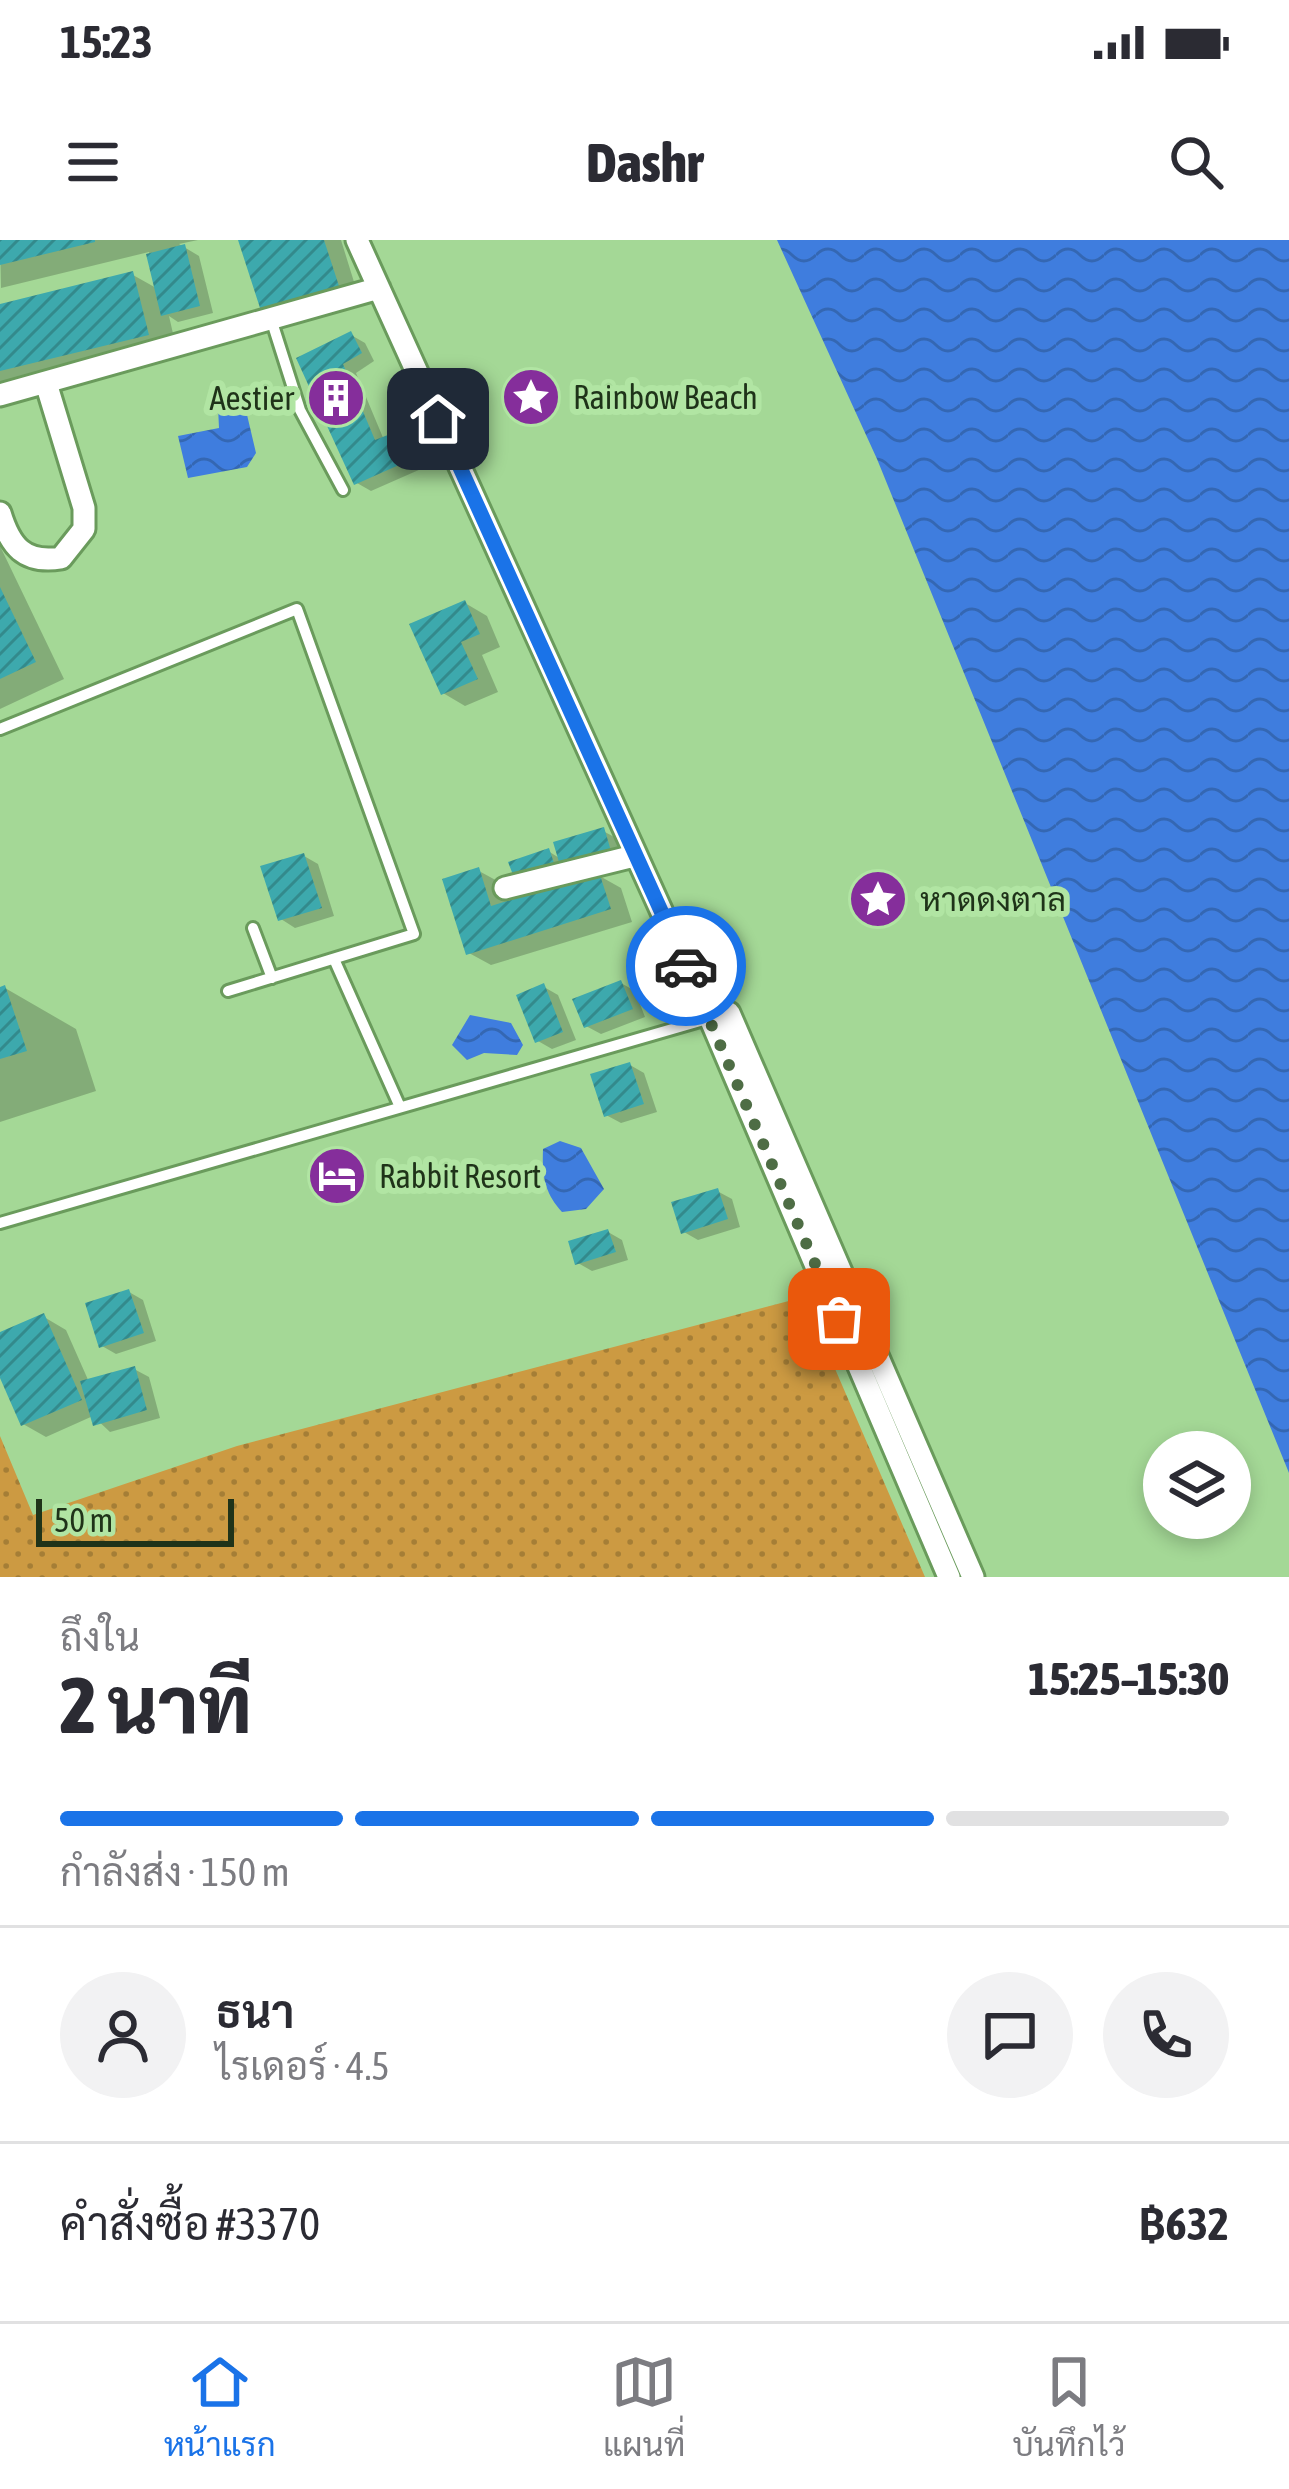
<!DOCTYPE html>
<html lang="th">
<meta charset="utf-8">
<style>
body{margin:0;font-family:"Asap Condensed",Sarabun,sans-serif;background:#f2f2f3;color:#2b2b33;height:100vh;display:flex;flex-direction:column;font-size:45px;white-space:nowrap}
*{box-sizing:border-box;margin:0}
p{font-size:39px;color:#7c7c81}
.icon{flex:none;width:66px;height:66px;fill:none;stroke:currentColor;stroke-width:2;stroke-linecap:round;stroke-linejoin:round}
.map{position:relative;height:1337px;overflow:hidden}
.details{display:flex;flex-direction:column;background:#fff;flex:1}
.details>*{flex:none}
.buttons{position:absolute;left:1143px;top:1191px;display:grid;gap:24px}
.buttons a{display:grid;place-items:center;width:108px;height:108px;border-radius:50%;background:#fff;box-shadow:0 6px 18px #0003;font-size:60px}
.scale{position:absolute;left:36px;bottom:30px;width:198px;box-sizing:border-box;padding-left:12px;border:6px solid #1f3319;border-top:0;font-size:33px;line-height:42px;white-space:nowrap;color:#1f3319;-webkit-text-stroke:9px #b1e5a3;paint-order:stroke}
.pin{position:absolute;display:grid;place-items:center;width:102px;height:102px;color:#fff;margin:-51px;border-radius:24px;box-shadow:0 6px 18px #0006}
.courier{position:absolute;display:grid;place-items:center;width:120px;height:120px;margin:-60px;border:9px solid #1a73e8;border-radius:50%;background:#fff;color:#222;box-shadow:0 3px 15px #0007}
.overview em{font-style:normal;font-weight:800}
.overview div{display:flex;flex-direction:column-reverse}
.overview{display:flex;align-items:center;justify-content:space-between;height:204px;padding:0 60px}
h1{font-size:78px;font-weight:800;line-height:90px}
.bar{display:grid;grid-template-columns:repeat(4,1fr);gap:18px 12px;align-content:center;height:144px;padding:0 60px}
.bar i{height:15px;border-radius:9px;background:#e1e1e2}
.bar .selected{background:#1a73e8}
.bar p{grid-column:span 4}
.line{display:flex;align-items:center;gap:30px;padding:0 60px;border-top:3px solid #e1e1e2}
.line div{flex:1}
.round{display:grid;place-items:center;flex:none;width:126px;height:126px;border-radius:63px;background:#f2f2f3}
.status{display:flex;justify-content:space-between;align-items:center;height:84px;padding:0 60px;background:#fff;direction:ltr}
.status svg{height:33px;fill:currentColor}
header{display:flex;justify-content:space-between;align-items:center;height:156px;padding:0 60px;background:#fff;font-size:54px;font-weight:800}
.dock{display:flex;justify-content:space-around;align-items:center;height:168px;border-top:3px solid #e1e1e2;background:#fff;font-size:33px;color:#7c7c81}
.dock a{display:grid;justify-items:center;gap:6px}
.dock .selected{color:#1a73e8}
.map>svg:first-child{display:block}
</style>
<div class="status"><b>15:23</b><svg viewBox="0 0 49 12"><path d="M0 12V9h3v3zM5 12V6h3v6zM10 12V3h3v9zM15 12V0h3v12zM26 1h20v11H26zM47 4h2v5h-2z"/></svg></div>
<header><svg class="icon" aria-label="menu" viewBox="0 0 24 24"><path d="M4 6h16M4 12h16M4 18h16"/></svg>Dashr<svg class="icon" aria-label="search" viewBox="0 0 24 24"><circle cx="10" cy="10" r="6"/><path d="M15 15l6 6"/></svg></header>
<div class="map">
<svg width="1289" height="1337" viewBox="0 0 1289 1337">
<defs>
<pattern id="green-dots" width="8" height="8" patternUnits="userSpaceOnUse" patternTransform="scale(3)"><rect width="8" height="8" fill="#cc9a42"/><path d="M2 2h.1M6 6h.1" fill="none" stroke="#a57e36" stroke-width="1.8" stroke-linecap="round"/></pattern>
<pattern id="water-waves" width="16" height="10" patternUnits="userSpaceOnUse" patternTransform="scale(3)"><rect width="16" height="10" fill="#3f7dde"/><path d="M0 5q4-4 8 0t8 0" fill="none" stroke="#3467b3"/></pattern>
<pattern id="building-hatch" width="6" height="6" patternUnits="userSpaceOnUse" patternTransform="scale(3)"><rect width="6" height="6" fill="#3da9ad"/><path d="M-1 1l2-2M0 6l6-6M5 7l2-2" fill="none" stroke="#338a8c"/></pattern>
</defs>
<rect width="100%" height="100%" fill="#a4d896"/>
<path fill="url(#green-dots)" d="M804,1057L925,1337H0V1196L33,1275L237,1206Z"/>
<path fill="url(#water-waves)" d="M777,0H1289V1233L877,219Z
M244,162L256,213L247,227L188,238L178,196L219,188L218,167Z
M470,775L511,783L523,805L517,815L484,813L467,820L452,805Z
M560,901L581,908L604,949L586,969L562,972C544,952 542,935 543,909Z"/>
<path fill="#0003" d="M0,0H198L179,4L199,16L213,73L178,82L169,76L177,111L0,154V67L133,35L158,49L149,12L1,48Z
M241,0H341L359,58L263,69Z
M351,95L365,103L374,121L356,133L384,200L398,195L412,203L421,229L371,251L357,243L300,119Z
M0,306L64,439L0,469Z
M465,363L487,376L500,407L482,415L498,452L465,466L443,453Z
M603,591L618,599L625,625L596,634L621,648L632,682L491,725L469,713L479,631L501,643L507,664L583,640L531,647L548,611L561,619Z
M304,616L318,624L334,676L295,688L281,679Z
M621,743L635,751L645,777L601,794L586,786Z
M544,747L558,755L576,800L552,809L538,801Z
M5,748L76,789L96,851L0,882V750Z
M630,825L644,833L657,872L621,883L606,875Z
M717,951L732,959L740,987L698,1000L684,992Z
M608,992L622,1000L628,1020L592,1031L578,1023Z
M129,1052L143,1060L156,1101L116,1114L102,1106Z
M44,1077L66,1090L89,1142L134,1129L149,1137L160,1178L110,1192L93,1176L46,1197L23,1184L0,1131V1095Z"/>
<path fill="url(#building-hatch)" d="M0,0H95V2L0,25Z
M238,0H324L339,46L261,71Z
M185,4L200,66L161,76L146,14Z
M133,31L149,95L0,131V64Z
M351,91L362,113L343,124L375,200L398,191L408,221L354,245L296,118Z
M0,347L36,422L0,439Z
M465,360L480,394L461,402L478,439L441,455L409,384Z
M604,587L613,618L562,632L553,602Z
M549,608L555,626L515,640L508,622Z
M304,613L322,668L278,681L260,626Z
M479,627L491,666L599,632L611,669L466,715L442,639Z
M621,740L633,769L584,788L572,759Z
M544,743L563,792L535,803L516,755Z
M5,745L27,811L0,819V747Z
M630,822L644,864L604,877L590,834Z
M718,948L728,979L681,994L671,962Z
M608,989L616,1012L575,1025L568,1001Z
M129,1049L144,1093L99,1108L85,1063Z
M44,1073L82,1160L21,1186L0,1138V1092Z
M135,1126L147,1170L93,1186L80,1141Z"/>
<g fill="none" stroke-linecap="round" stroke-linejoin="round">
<defs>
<path id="lane" d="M272,82L300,170L343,250
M0,489L297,369L414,694L228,751
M253,688L272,738
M334,719L400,867
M0,983L714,777"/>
<path id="street" d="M357,0L710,778L949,1337
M0,155L379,48
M0,273C10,306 24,324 61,318L84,289V268L46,143
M505,648L634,616
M729,773L973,1337"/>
</defs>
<use href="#lane" stroke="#6a9b5c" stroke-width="16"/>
<use href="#street" stroke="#6a9b5c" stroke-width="27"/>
<use href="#lane" stroke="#fff" stroke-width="10"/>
<use href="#street" stroke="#fff" stroke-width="21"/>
</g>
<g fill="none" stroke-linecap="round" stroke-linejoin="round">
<path stroke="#4e6d45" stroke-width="12" stroke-dasharray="0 21.6" d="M686,726L839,1079"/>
<path stroke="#1a73e8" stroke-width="15" d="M438,179L686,726"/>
</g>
<defs>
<symbol id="sight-disc" viewBox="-11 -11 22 22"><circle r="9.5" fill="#852e9b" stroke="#b1e5a3"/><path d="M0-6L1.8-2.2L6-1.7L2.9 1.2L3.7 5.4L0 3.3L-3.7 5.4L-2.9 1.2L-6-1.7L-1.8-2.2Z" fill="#fff"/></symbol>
<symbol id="building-disc" viewBox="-11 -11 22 22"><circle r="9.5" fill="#852e9b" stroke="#b1e5a3"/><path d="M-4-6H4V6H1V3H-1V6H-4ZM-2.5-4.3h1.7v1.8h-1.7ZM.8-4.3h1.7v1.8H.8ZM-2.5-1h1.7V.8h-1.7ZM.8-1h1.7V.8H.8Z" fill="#fff"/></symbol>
<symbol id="hotel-disc" viewBox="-11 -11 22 22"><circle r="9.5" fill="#852e9b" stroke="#b1e5a3"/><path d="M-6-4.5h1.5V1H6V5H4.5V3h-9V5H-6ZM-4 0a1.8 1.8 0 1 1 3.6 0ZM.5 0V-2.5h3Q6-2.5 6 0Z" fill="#fff"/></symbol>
</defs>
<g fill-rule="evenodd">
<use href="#sight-disc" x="498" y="124" width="66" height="66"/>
<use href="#building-disc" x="303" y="125" width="66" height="66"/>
<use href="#sight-disc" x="845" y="626" width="66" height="66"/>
<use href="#hotel-disc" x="304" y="903" width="66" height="66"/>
</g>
<g text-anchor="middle" stroke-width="12" stroke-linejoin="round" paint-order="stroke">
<g font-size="33" fill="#1f3319" stroke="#b1e5a3" text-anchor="start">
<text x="573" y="169">Rainbow Beach</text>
<text x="294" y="170" text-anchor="end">Aestier</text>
<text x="920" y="671">หาดดงตาล</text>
<text x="379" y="948">Rabbit Resort</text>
</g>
</g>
</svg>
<div class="buttons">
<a><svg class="icon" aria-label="layers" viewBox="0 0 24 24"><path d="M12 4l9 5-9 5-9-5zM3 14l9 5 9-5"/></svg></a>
</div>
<div class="scale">50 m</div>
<div class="pin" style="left:839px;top:1079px;background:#ea580c"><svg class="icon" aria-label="bag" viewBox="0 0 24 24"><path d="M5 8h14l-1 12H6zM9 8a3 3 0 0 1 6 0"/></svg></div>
<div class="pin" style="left:438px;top:179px;background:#1f2937"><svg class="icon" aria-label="home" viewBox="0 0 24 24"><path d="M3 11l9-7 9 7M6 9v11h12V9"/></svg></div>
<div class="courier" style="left:686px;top:726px"><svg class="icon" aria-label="car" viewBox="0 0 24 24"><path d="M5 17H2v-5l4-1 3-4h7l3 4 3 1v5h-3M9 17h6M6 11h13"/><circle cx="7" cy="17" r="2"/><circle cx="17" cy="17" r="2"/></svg></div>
</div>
<section class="details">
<div class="overview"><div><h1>2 นาที</h1><p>ถึงใน</p></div><em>15:25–15:30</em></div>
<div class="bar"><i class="selected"></i><i class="selected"></i><i class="selected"></i><i></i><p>กำลังส่ง · 150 m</p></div>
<div class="line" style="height:216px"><a class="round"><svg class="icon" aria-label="person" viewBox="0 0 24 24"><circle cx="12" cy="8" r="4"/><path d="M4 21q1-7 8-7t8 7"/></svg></a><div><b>ธนา</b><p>ไรเดอร์ · 4.5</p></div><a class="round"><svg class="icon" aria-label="chat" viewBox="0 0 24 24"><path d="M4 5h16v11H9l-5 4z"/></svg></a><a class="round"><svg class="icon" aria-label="phone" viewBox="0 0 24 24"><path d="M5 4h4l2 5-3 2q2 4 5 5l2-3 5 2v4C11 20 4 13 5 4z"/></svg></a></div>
<div class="line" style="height:156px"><div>คำสั่งซื้อ #3370</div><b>฿632</b></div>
</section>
<nav class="dock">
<a class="selected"><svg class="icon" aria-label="home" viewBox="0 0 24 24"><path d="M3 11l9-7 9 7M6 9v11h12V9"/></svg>หน้าแรก</a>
<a><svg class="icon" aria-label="map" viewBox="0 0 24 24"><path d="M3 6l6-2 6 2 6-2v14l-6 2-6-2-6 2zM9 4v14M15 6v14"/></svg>แผนที่</a>
<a><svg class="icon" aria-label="saved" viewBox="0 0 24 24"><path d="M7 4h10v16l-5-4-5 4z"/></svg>บันทึกไว้</a>
</nav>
